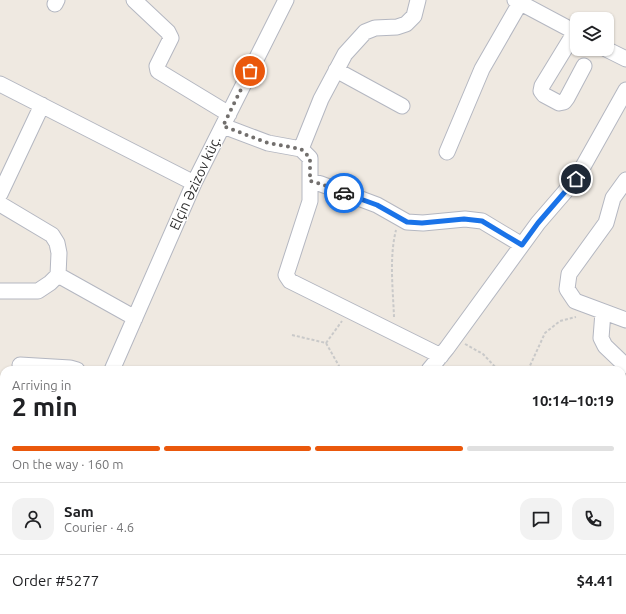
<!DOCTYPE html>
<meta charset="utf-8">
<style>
body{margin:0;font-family:Ubuntu,sans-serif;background:#f2f2f2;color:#202124;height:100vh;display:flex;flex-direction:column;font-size:15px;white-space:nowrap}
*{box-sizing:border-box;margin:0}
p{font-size:13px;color:#757577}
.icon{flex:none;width:22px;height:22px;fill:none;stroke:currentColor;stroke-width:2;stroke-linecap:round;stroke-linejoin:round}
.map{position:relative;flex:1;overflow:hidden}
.details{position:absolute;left:0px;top:366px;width:626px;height:248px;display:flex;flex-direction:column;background:#fff;border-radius:12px 12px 0 0;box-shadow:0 1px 3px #0004}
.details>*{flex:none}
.fabs{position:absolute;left:570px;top:12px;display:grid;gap:8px}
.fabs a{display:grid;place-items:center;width:44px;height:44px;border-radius:8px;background:#fff;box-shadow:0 1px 3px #0004;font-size:20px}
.pin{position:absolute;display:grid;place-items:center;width:34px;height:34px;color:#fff;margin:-17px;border:2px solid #fff;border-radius:50%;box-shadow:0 1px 4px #0007}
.courier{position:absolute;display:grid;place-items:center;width:40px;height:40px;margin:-20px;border:3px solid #1a73e8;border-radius:50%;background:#fff;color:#222;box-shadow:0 1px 5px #0007}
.summary em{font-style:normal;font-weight:700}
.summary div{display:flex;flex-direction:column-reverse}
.summary{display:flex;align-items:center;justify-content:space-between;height:68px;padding:0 12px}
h1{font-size:26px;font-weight:700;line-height:30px}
.bar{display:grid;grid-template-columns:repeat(4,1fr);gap:6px 4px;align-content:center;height:48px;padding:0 12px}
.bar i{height:5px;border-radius:3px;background:#e0e0e0}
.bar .current{background:#ea580c}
.bar p{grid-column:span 4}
.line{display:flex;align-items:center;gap:10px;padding:0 12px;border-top:1px solid #e0e0e0}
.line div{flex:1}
.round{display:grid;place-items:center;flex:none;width:42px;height:42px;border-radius:12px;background:#f2f2f2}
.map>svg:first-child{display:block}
</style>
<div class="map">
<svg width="626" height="614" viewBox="0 0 626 614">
<rect width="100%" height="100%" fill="#efe9e1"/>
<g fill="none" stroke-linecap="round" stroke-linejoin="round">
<defs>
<path id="minor" d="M134,0L168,32L171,38L157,66L158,71L229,114
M515,0L577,33
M55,4L57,0
M575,32L542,86L541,91L544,95L559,103L564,102L567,98L584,66
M606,49L626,59
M336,70L402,106
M0,84L194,183
M223,126L268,143L301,149L310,158V201L286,275L290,281L441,356
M301,149L321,99L345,54L365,32L375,28L397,27L406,24L414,16L418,0
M447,152L482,69L520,3
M626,180L613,198L606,223L569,274L567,289L575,301L626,320
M310,181L321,184L377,205L407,222L423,223L465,219L482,221L522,245
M0,194L42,105
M0,204L52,235L57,243L59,253L58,275L50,283L38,291H0
M58,275L135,318
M603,312L601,338L605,346L626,366
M20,365L70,368L77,370
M112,370L194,183L286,0
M429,370L447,348L538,223L576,179L626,90
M0,429L4,430
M0,500L4,502
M0,549L4,551
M173,610L176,614
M32,614L33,610
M222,614L231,610"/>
</defs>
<use href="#minor" stroke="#b4b7c1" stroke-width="17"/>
<path stroke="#c9c9c9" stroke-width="2" stroke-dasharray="3 2" stroke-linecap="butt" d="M394,317C393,289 389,258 396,230
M292,335L326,343L339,366L340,370
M326,343L342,321
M465,344L483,354L498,370
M528,370L545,333L560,321L576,317
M622,457L626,459
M307,614L308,610"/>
<use href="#minor" stroke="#fff" stroke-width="15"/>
</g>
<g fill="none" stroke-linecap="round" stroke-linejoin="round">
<path stroke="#726f6d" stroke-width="4" stroke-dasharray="0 7.2" d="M250,71L223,126L268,143L301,149L310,158V181L321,184L344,193"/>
<path stroke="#1a73e8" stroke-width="5" d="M344,193L377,205L407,222L422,223L464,219L482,221L522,245L538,223L576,179"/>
</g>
<g text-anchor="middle" stroke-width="3" stroke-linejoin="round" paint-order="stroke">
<g font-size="14" fill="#2e2e2e" stroke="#fff">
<text transform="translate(195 183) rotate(-65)" y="5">Elçin Əzizov küç.</text>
</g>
</g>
</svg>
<div class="fabs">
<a><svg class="icon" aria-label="layers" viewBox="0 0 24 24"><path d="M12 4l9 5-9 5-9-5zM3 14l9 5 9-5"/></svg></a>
</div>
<div class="pin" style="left:250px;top:71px;background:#ea580c"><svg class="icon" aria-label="bag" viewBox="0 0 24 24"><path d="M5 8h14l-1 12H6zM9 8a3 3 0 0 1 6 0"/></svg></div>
<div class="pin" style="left:576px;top:179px;background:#1f2937"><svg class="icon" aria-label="home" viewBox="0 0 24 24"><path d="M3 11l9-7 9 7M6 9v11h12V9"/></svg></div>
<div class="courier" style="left:344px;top:193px"><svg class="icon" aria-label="car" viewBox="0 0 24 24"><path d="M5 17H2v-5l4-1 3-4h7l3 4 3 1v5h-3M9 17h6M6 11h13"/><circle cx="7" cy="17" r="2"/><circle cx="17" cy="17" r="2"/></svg></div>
<section class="details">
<div class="summary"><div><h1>2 min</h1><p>Arriving in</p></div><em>10:14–10:19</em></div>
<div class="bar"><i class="current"></i><i class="current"></i><i class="current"></i><i></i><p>On the way · 160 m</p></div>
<div class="line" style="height:72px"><a class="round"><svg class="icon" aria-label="person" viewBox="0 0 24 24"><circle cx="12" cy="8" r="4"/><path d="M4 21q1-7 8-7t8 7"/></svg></a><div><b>Sam</b><p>Courier · 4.6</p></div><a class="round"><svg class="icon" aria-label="chat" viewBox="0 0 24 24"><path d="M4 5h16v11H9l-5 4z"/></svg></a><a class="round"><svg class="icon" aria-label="phone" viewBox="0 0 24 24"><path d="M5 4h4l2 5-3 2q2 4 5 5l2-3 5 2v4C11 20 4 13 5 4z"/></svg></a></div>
<div class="line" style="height:52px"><div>Order #5277</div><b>$4.41</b></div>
</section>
</div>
